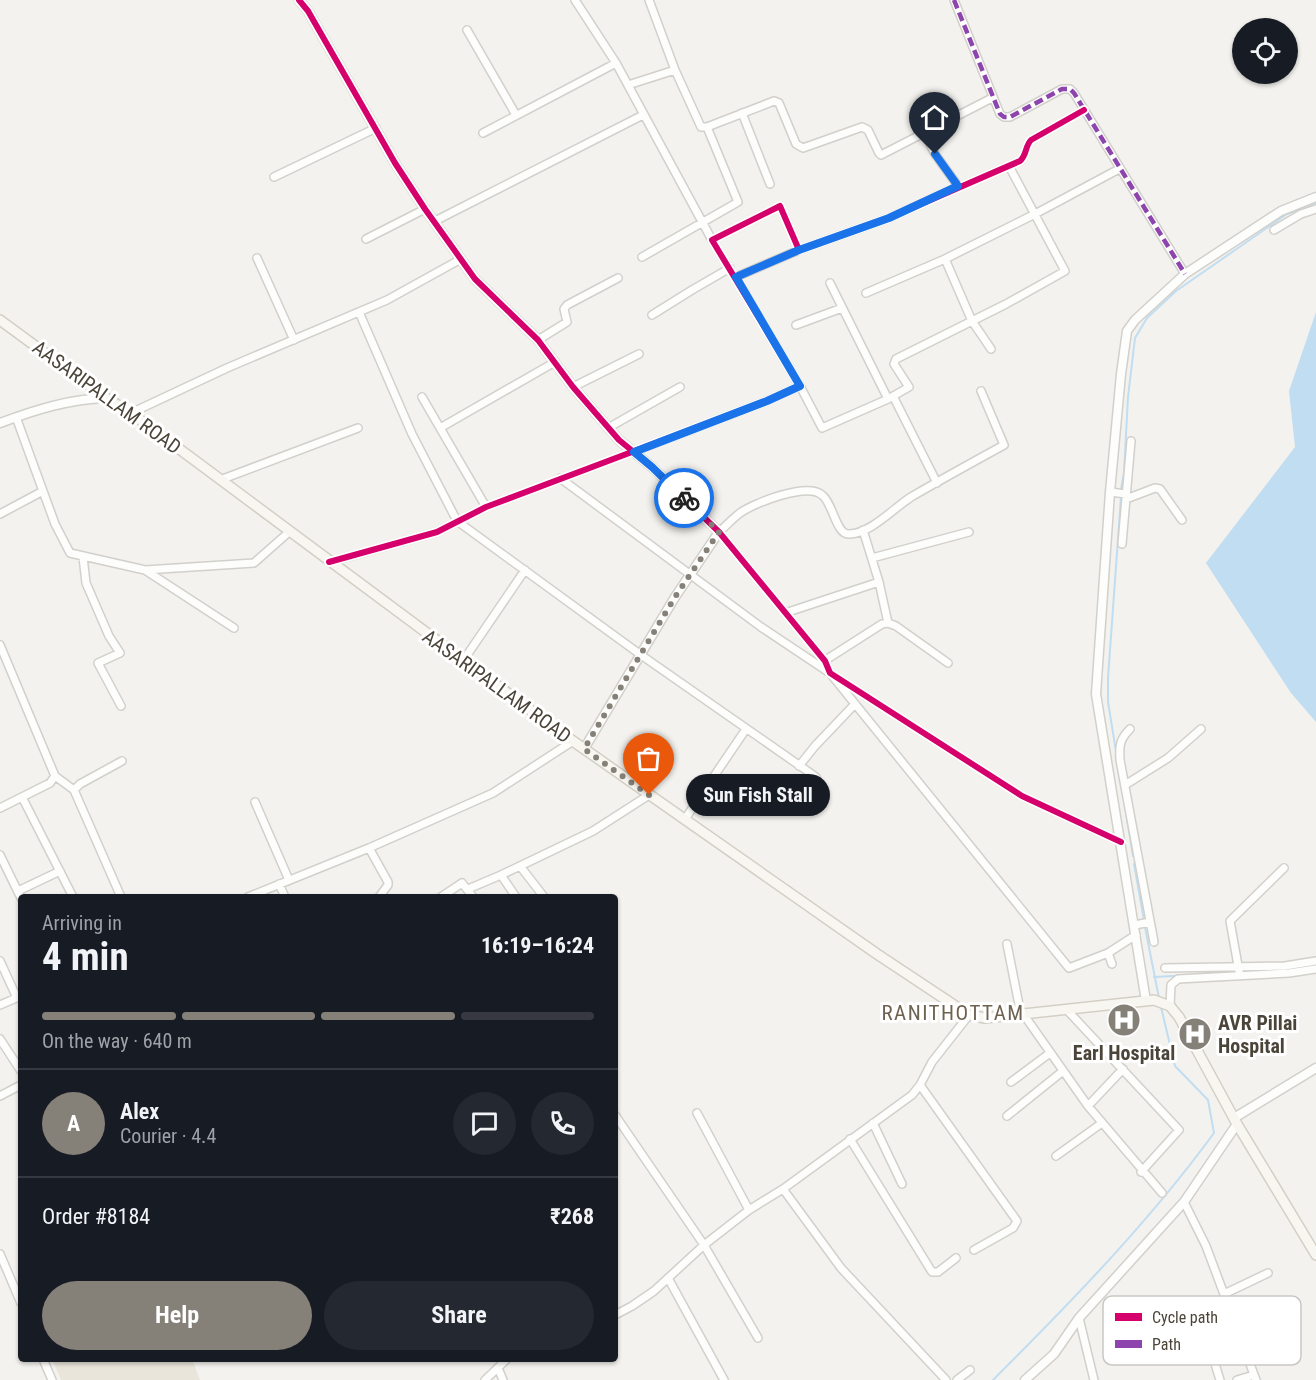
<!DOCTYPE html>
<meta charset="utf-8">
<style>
body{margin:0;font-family:"Roboto Condensed",sans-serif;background:#242831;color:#f1f3f6;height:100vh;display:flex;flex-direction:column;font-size:22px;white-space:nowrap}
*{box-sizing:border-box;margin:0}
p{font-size:20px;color:#9ea1a6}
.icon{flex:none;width:33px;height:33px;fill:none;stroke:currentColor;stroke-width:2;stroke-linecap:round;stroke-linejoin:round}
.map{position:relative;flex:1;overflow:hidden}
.sheet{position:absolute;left:18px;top:894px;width:600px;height:468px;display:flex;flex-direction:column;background:#171b24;border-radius:6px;box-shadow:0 2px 4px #0004}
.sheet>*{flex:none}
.controls{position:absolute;left:1232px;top:18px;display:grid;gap:12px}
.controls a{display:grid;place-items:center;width:66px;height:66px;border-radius:50%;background:#171b24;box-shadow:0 2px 4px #0004;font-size:30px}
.pin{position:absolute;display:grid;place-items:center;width:51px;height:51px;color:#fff;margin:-62px -26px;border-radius:50% 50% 50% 0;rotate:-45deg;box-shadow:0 0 6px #0007}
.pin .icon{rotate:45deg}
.courier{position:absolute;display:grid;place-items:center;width:60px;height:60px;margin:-30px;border:4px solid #1a73e8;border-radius:50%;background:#fff;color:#222;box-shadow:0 2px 8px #0007}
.bubble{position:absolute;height:42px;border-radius:21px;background:#171b24;box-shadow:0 2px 4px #0004;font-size:20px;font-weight:700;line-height:42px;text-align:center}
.summary em{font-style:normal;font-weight:700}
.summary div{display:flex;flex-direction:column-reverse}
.summary{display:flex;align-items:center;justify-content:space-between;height:102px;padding:0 24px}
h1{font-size:39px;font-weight:700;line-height:45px}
.bar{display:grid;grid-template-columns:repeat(4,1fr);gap:9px 6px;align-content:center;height:72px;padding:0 24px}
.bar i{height:8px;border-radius:4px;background:#363941}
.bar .current{background:#868178}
.bar p{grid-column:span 4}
.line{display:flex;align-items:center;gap:15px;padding:0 24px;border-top:2px solid #363941}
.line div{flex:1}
.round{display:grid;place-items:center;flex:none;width:63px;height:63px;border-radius:32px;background:#242831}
.primary-button{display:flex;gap:12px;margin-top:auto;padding:12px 24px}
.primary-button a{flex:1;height:69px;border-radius:36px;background:#868178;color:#fff;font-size:24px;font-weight:700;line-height:69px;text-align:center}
.primary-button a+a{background:#242831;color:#f1f3f6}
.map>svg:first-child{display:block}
</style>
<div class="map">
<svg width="1316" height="1380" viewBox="0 0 1316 1380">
<rect width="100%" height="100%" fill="#f4f2ee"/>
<path fill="#eae5da" d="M52,1359H192L200,1380H61Z"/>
<path fill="#c0ddf1" d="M1316,312V722L1291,693L1206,563L1295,447L1289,391Z"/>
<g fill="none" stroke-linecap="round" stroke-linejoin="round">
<path stroke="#c0ddf1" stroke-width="2" d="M1121,489L1124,473L1128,397L1135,338L1147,318L1176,291L1287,214L1316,204
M1121,497L1108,678V702L1133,856
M1134,864L1144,920
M1145,927L1159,998
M1154,977L1253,972
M993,1380C1071,1302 1149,1222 1214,1133L1208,1100L1175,1066L1161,1007"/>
<defs>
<path id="minor" d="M575,0L616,63L712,240
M649,0L675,70L701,127H707L774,101L779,103L796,144L803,148L862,127L868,130L879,153L881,155L992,98
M954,0L1000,114L1004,117H1010L1062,89H1070L1074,93L1185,274
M467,30L516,115
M628,85L675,70
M742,113L770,184
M924,132L935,154L958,186
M483,133L616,63
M274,177L376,128
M435,221L643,115
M1274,230L1301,214L1316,209
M366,239L425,209
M642,257L738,202L707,127
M257,258L294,340
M945,259L1035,214L1119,169
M736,277L799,250
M830,283L888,399
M866,293L945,259L972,321L991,349
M359,312L412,434L457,521L641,655L816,777
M652,315L692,290L730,268
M796,325L842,308
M538,340L567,322L564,309L567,305L618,278
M800,386L822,428L888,399L909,387L894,364L896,359L1006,304L1065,271L1009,166
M573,387L639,354
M981,391L1004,445C973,462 942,479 911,497C894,508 870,534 849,534C836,535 833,503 822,495C807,482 754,503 740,513C732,519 726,526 719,532L825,661L830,673L1022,796L1121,842
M893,396L937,483
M422,397L486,507
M131,413L227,368L387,300L461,259
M16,417L55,524L70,553L145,570L234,628
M440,428L555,362
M608,428L680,387
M560,478L761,627L830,673L1069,968L1108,953L1112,964
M220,480L358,428
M1110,492L1126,494
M1126,499L1155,488L1160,489L1182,520
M0,514L43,491
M863,530L879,582
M1122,544L1131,441
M83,557L86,583L109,636L120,653L98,663L121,706
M872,558L969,532
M330,562L437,532L486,507L767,401L800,386L712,240L780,206L799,250L889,218L1020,161C1027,155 1025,146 1031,140L1084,110
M145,570L254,563L289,532
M785,613L879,582L888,623
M0,645L55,776L50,783L0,808
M463,661L525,570
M821,663L882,624L888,623L896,626L948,663
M1130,729C1120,739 1119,745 1120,760L1154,942
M799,766L815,746L855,704
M55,776L74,790
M1125,785L1168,758L1201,729
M22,797L73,897
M255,802L289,880
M685,819L746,729
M369,848L388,882V885L379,897
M0,855L21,898
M501,875L520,866
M279,884L285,897
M468,889L501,875L516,897
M18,891L60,871
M121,897L74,790L80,784L122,761
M248,897L369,848L493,793L573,741
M441,897L462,883L473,897
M544,897L520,866L593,831L649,795
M1135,925L1150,922
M1007,944L1021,1015
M1108,953L1136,935
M0,961L17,998
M1165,968L1285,966L1316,961
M1239,971L1230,921L1284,868
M0,1005L21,996
M1170,1006L1171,985L1178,979L1289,973L1316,969
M1067,1010L1179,1130L1141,1172
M1024,1015L1088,1106L1162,1193
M0,1039L21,1071
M1011,1082L1050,1053
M920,1085L1017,1221L1013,1228L974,1250
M0,1096L21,1085
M1088,1106L1123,1069
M697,1113L749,1210
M615,1115L704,1245L758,1338
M1007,1116L1063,1071
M873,1123L902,1184
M850,1139L932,1272H938L956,1258
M1056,1156L1102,1123
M783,1189L841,1268L946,1380
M1184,1202L1206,1246L1256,1380
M0,1254L21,1303
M668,1278L724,1380
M1224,1294L1268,1273
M1198,1308L1220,1380
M615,1315L632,1306L654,1291L704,1245L749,1210L783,1189L912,1095L920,1085L932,1062L969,1015
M1079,1318L1094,1380
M43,1359L52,1380
M498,1368L503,1380
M485,1380L507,1359
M957,1380L970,1370
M1237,1380L1254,1375"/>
<path id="tertiary" d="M299,0L308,11L395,163L425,209L475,279L538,340L573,387L619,440L652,467L719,532L675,597L584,749
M0,423C35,410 69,399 106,398
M1146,1001L1096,694L1110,492L1121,374L1127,331L1135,320L1185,274L1281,211L1316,197
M1234,1118L1316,1068
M1025,1380L1054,1354L1079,1318L1184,1202L1237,1124"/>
<path id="secondary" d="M0,320L106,398L131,413L560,732L877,954L969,1015L985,1018L1154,1000L1170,1006L1179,1017L1237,1124L1316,1255"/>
</defs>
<use href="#minor" stroke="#d2d0cb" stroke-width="10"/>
<use href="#tertiary" stroke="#d2d0cb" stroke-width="11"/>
<use href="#secondary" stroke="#d3cfc5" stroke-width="12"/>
<use href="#minor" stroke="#fdfdfc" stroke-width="7"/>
<use href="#tertiary" stroke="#fdfdfc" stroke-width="8"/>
<use href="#secondary" stroke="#f7f6f1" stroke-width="9"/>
<path stroke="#8e44ad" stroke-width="4.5" stroke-dasharray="9 4.5" stroke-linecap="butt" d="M954,0L1000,114L1004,117H1010L1062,89H1070L1074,93L1185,274"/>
<defs>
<path id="cycleway" d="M299,0L308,11L395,163L425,209L475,279L538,340L573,387L619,440L652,467L719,532L825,661L830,673L1022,796L1121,842
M329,562L437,532L486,507L767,401L800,386L712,240L780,206L799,250L889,218L1020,161C1027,155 1025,146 1031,140L1084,110"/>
</defs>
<use href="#cycleway" stroke="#fff" stroke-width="10"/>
<use href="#cycleway" stroke="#d6006c" stroke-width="6"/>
</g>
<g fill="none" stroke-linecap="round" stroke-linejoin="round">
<path stroke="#868178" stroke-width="6" stroke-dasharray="0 10.8" d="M649,795L584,749L675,597L719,532L684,498"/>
<path stroke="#1a73e8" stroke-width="8" d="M684,498L652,467L634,452L767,401L800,386L736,277L799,250L889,218L958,186L935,154"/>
</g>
<defs>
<symbol id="hospital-disc" viewBox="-11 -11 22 22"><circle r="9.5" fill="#868178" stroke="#fff"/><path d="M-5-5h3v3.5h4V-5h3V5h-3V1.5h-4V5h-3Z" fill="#fff"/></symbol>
</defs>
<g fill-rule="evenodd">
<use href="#hospital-disc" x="1105" y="1001" width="38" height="38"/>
<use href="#hospital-disc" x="1176" y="1015" width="38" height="38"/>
</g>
<g text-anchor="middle" stroke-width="6" stroke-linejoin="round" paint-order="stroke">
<g font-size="20" fill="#4b4439" stroke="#fff">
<text transform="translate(107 397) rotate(36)" y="7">AASARIPALLAM ROAD</text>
<text transform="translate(497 686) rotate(36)" y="7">AASARIPALLAM ROAD</text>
</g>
<g font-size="20" font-weight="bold" fill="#4b4439" stroke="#fff" text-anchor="start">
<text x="1218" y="1030">AVR Pillai<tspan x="1218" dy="23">Hospital</tspan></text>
<text x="1124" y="1060" text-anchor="middle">Earl Hospital</text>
</g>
<g font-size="21" letter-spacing="1.5" fill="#6e6250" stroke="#fff">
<text x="953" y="1020">RANITHOTTAM</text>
</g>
</g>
<rect x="1103" y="1296" width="198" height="69" rx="9" fill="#fff" stroke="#c9c7c4" stroke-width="1.5"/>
<rect x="1115" y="1313" width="27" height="8" fill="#d6006c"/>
<rect x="1115" y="1340" width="27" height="8" fill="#8e44ad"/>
<g font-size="16" fill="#4b4439">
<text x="1152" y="1323">Cycle path</text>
<text x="1152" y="1350">Path</text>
</g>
</svg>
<div class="controls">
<a><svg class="icon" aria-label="locate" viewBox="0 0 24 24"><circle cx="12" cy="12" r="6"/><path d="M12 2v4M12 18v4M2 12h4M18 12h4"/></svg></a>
</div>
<div class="pin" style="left:649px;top:795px;background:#ea580c"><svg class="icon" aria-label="bag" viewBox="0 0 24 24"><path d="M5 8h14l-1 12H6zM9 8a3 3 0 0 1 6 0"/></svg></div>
<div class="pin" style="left:935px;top:154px;background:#1f2937"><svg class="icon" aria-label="home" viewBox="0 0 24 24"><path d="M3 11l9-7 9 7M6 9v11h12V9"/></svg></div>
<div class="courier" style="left:684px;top:498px"><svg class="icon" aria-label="bike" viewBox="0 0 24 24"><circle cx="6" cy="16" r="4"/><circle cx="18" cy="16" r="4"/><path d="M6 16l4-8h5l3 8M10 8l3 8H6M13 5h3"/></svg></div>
<div class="bubble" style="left:686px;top:774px;width:144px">Sun Fish Stall</div>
<section class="sheet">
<div class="summary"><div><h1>4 min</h1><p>Arriving in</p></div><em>16:19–16:24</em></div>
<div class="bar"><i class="current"></i><i class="current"></i><i class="current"></i><i></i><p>On the way · 640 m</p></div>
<div class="line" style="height:108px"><b class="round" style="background:#868178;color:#fff">A</b><div><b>Alex</b><p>Courier · 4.4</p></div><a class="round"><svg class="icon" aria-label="chat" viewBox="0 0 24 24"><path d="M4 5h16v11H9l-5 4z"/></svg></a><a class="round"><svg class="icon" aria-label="phone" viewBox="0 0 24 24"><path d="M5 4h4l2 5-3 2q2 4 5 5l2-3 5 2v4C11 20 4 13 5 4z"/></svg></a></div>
<div class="line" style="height:78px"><div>Order #8184</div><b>₹268</b></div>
<div class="primary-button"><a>Help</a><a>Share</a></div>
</section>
</div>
